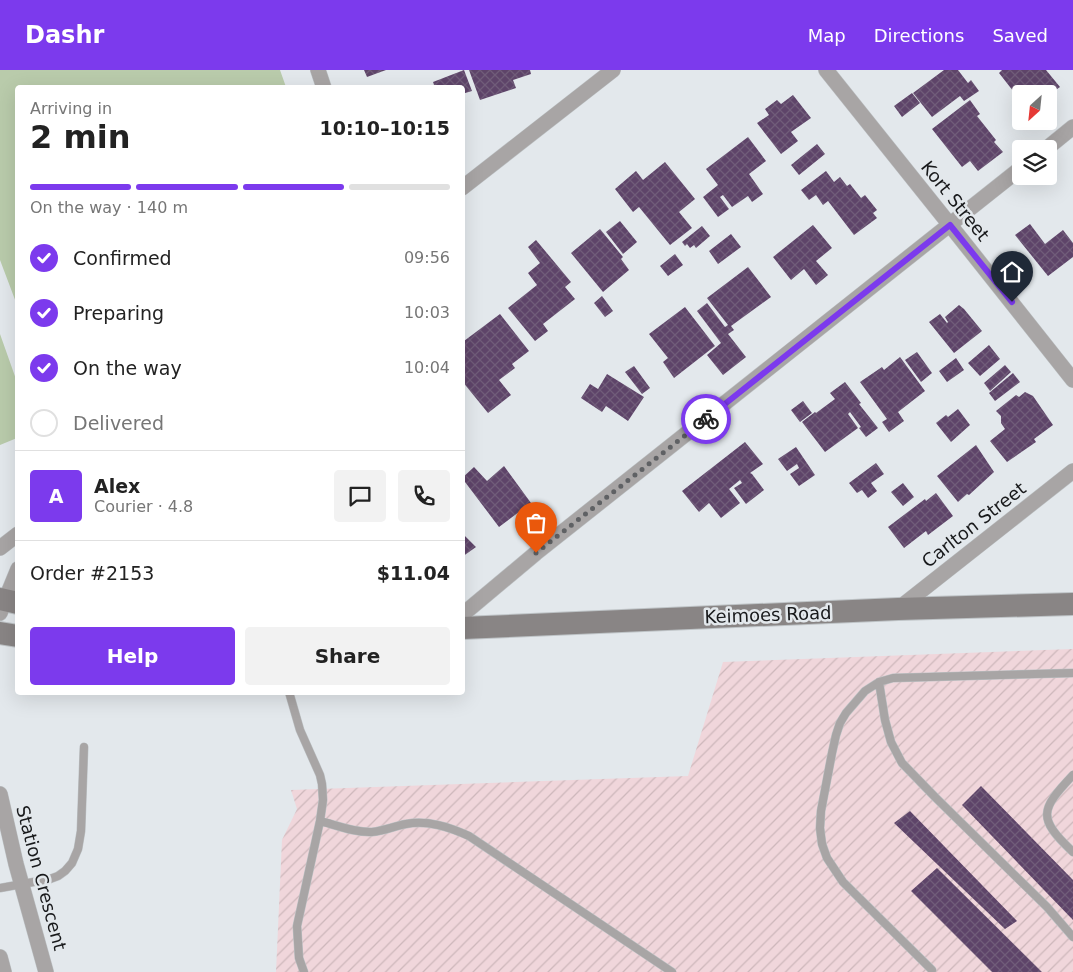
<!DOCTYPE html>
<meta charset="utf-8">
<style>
body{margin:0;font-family:"DejaVu Sans",sans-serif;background:#f2f2f2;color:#222;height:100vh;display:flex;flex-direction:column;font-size:19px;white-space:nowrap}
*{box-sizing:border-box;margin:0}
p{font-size:16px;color:#767676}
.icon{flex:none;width:28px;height:28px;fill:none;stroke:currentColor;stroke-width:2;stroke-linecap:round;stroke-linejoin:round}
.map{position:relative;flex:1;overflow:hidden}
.panel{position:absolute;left:15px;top:15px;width:450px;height:610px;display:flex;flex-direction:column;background:#fff;border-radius:5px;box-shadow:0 5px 20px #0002}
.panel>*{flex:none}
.needle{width:32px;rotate:207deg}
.controls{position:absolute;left:1012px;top:15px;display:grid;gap:10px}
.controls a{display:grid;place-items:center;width:45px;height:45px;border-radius:5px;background:#fff;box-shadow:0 5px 20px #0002;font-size:25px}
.pin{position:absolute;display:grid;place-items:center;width:42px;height:42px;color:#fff;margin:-51px -21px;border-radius:50% 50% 50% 0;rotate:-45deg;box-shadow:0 0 5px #0007}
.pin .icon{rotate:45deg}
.courier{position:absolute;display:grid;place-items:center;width:50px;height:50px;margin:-25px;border:4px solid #7c3aed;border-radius:50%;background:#fff;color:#222;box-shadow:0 1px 6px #0007}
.overview em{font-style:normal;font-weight:800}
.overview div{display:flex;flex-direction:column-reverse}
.overview{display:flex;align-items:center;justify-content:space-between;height:85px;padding:0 15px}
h1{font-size:32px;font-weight:800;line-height:38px}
.bar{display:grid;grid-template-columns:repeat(4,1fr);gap:8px 5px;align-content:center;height:60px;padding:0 15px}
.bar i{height:6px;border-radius:4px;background:#e0e0e0}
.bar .active{background:#7c3aed}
.bar p{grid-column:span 4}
.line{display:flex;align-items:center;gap:12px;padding:0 15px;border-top:1px solid #e0e0e0}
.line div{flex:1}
.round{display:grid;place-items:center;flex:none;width:52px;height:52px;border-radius:5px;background:#f2f2f2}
ol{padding:0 15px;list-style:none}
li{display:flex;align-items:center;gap:15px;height:55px}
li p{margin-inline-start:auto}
li .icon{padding:5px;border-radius:50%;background:#7c3aed;color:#fff;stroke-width:4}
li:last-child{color:#767676}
li i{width:28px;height:28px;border:2px solid #e0e0e0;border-radius:50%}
.button{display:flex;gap:10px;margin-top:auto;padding:10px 15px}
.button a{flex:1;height:58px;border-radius:5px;background:#7c3aed;color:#fff;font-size:20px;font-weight:800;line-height:58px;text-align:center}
.button a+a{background:#f2f2f2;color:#222}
header{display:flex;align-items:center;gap:30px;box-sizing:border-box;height:70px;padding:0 25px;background:#7c3aed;color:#fff}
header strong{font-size:24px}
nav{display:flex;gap:28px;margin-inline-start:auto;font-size:18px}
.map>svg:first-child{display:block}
</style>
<header>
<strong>Dashr</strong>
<nav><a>Map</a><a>Directions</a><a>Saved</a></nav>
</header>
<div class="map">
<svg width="1073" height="902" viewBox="0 0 1073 902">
<defs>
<pattern id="industrial-furrows" width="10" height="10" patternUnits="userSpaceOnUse" patternTransform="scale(1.25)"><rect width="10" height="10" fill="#f0d6db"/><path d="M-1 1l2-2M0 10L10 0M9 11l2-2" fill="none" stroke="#cdb7bb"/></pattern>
<pattern id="building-cross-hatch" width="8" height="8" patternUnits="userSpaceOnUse" patternTransform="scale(1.25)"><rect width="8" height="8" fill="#5e4469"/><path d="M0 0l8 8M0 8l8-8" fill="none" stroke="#705c79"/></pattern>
</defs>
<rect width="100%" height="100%" fill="#e3e8ec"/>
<path fill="url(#industrial-furrows)" d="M1073,579V902H276L282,770L297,739L291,720L688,706L723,592Z"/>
<path fill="#b9cbab" d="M0,0H280L286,17L18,18L17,235L0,190Z
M0,264L17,312V368L0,375Z"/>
<path fill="url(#building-cross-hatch)" d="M364,0H386L367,7Z
M464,0L472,21L462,24V18H435L433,12Z
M469,0H530L531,4L513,10L516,18L480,30Z
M944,0H958L968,13L971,10L979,21L964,31L960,26L932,47L913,23Z
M1002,0H1046L1060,17L1050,24L1053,29L1049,32V24H1021V31L999,3Z
M912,23L920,33L902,47L894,36Z
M793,25L811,48L791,62L798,71L781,84L757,53L769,45L765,39L777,30L781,34Z
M970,30L980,44L977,46L996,70L994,72L1003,82L978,101L970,91L962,97L932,59Z
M748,67L766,91L749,104L763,124L752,132L748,126L732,137L723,125L720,127L729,139L718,147L703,127L718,115L706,99Z
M817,74L825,84L799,105L791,95Z
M665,92L695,129L679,142L692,158L670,175L639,137L633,142L615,119L636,101L643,110Z
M826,101L834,112L840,107L847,116L850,114L861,128L865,125L877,140L873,143L877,148L854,165L828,131L823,135L816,125L809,130L801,120Z
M620,151L637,172L623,184L606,162Z
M1030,154L1045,174L1063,160L1073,173V187L1048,206L1015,165Z
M813,155L832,178L816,191L828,205L816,215L804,199L791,210L773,187Z
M702,156L710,166L696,178L694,175L690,178L687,174L685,176L682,172Z
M600,159L623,187L621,189L629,200L603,222L571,183Z
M731,164L741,177L718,194L709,181Z
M536,170L571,212L565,217L575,229L543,254L548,261L535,271L508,238L537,215L528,203L540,193L528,177Z
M675,184L683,195L668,206L660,196Z
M748,197L771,227L731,256L734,260L728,264L746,287L723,305L707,285L721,273L697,241L707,233L725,257L728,255L707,228Z
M602,226L613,241L605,247L594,233Z
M959,235L964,239L982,261L954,283L929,252L940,244L947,253L948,252L945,247Z
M685,237L715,276L674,308L663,292L668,288L649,264Z
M500,244L529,281L512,294L515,298L499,310L511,325L488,343L462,311V273L464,271Z
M989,275L1000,289L980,306L968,293Z
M917,282L932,303L921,312L905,290Z
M900,287L925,321L898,342L904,351L889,362L882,352L887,349L860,312L882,297L884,300Z
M956,288L964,300L947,312L939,301Z
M1005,295L1011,302L990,321L984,313Z
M634,296L650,318L642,324L625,302Z
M1013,303L1020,312L995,331L989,323Z
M607,304L644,327L628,351L606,336L602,342L581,328L590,314L598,319Z
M845,312L861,333L859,334L878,358L866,367L859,358L861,357L850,342L848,344L858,358L825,382L802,352L815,342L816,343L835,329L830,323Z
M1025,322L1033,326L1053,355L1034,369L1036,372L1007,392L990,371L1005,359L1001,353V346L996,341L1016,325L1019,327Z
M803,331L812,343L800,352L791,340Z
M958,339L970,355L951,372L936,353L946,345L948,347Z
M745,372L763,394L750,403L752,404L764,420L746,434L734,418L742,413L740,410L729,419L740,433L721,448L709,433L699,442L682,421Z
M976,375L994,402L969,425L967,424L958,432L937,406Z
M796,377L815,405L799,416L790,404L799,398L797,394L787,401L778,389Z
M876,393L884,404L871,413L877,421L868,428L862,420L857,423L849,413Z
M504,396L531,433L499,457L462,408L474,397L487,411Z
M903,413L914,427L903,436L891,422Z
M936,423L953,446L928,465L926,461L904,478L888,457L925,429L926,431Z
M462,463L476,477L462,487Z
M981,716L1073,810V850L962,735Z
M910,741L1017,851L1005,859L894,753Z
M937,798L1042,902H992L911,821Z"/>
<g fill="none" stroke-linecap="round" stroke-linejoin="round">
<defs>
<path id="lane" d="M879,612L885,650L891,672L902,693L936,728L1047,837L1073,867
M289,622L300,660L320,705L322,714L323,730L320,751L297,856L299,888L304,902
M1073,705C1040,740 1037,748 1073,782
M320,751C336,755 355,763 372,762C385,761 394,756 406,754C428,750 449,757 469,766L672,902
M0,818L50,809L58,806L65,801L72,793L78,779L81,761L84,677
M932,900L843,812L827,788L822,774L820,758L821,741L832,683L836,665L840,653L846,643L865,621L879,612L893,608L1073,603"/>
<path id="street" d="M318,0L324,18
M826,0L950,155L1073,310
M1046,79L1073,57
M462,118L613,0
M0,478L18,464
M898,539L1073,401
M0,543L18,499
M462,545L536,483L1021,98
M0,724L16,794L46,902
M0,887L4,902"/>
<path id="secondary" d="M0,529L18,533
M462,558L898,539L1073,534
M0,563L18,566"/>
</defs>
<use href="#lane" stroke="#bec3c6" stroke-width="9"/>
<use href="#street" stroke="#bec3c6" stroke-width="16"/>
<use href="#secondary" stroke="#bec3c6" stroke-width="24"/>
<use href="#lane" stroke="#a8a5a5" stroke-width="8"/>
<use href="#street" stroke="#a8a5a5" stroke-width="15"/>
<use href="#secondary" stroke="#898585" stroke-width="22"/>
</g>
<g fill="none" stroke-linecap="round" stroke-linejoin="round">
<path stroke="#5f6164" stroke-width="5" stroke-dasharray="0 9" d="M536,483L706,349"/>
<path stroke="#7c3aed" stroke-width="6" d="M706,349L950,155L1012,232"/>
</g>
<g text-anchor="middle" stroke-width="5" stroke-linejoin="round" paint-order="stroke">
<g font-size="18" fill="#18191b" stroke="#e3e8ec">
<text transform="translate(955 131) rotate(51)" y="6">Kort Street</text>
<text transform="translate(974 455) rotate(-38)" y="6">Carlton Street</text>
<text transform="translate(768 545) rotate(-2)" y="6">Keimoes Road</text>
<text transform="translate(41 808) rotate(75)" y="6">Station Crescent</text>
</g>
</g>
</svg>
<div class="controls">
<a><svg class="needle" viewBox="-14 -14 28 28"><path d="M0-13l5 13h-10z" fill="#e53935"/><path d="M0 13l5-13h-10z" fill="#767676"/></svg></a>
<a><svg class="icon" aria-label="layers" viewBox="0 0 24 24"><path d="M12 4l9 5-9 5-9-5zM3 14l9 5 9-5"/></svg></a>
</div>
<div class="pin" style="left:536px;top:483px;background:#ea580c"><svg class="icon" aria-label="bag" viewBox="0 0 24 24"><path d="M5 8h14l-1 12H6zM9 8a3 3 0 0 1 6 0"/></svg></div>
<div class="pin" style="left:1012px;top:232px;background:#1f2937"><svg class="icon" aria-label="home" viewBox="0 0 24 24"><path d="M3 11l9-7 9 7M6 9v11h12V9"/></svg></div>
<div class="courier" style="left:706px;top:349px"><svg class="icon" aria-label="bike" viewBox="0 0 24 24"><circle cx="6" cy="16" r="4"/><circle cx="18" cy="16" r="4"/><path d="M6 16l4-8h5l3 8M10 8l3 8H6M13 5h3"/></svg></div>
<section class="panel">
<div class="overview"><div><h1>2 min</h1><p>Arriving in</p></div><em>10:10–10:15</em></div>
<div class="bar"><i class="active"></i><i class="active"></i><i class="active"></i><i></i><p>On the way · 140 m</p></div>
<ol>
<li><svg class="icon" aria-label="check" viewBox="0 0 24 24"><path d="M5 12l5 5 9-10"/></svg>Confirmed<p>09:56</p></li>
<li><svg class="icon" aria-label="check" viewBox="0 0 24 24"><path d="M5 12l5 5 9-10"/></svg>Preparing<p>10:03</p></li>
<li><svg class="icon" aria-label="check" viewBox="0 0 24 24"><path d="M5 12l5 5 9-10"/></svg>On the way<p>10:04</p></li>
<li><i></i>Delivered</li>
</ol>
<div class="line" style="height:90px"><b class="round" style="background:#7c3aed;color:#fff">A</b><div><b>Alex</b><p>Courier · 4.8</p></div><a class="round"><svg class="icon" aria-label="chat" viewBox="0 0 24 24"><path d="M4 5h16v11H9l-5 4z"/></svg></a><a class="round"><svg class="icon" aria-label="phone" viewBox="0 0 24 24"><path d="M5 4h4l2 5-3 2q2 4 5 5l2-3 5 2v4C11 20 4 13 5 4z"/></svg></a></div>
<div class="line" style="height:65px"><div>Order #2153</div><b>$11.04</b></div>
<div class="button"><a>Help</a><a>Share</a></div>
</section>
</div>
